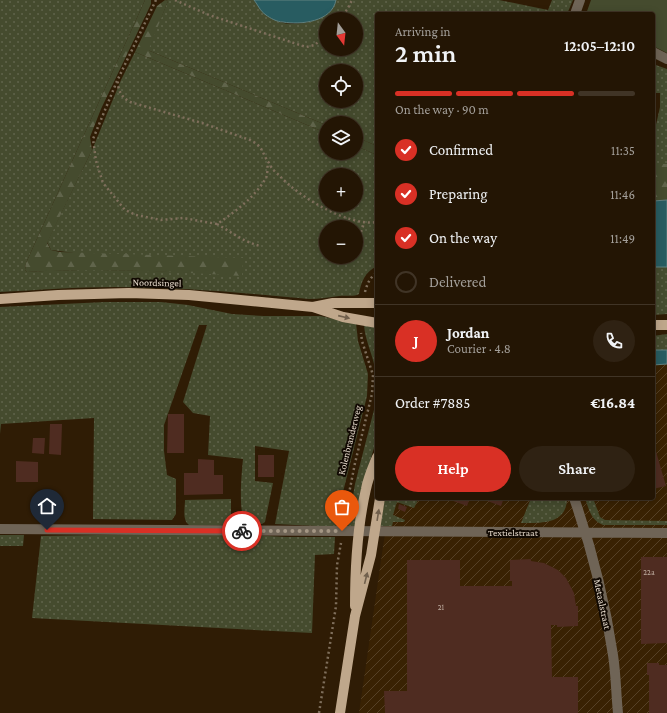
<!DOCTYPE html>
<meta charset="utf-8">
<style>
body{margin:0;font-family:"Crimson Pro",serif;background:#2f2213;color:#f1f3f6;height:100vh;display:flex;flex-direction:column;font-size:15px;white-space:nowrap}
*{box-sizing:border-box;margin:0}
p{font-size:13px;color:#a39f9a}
.icon{flex:none;width:22px;height:22px;fill:none;stroke:currentColor;stroke-width:2;stroke-linecap:round;stroke-linejoin:round}
.map{position:relative;flex:1;overflow:hidden}
.details{position:absolute;left:375px;top:12px;width:280px;height:488px;display:flex;flex-direction:column;background:#231504;border-radius:4px;box-shadow:0 2px 10px #0003,0 0 0 1px #403426}
.details>*{flex:none}
.needle{width:26px;rotate:165deg}
.controls{position:absolute;left:319px;top:12px;display:grid;gap:8px}
.controls a{display:grid;place-items:center;width:44px;height:44px;border-radius:50%;background:#231504;box-shadow:0 2px 10px #0003,0 0 0 1px #403426;font-size:20px}
.pin{position:absolute;display:grid;place-items:center;width:34px;height:34px;color:#fff;margin:-41px -17px;border-radius:50% 50% 50% 0;rotate:-45deg;box-shadow:0 0 4px #0007}
.pin .icon{rotate:45deg}
.courier{position:absolute;display:grid;place-items:center;width:40px;height:40px;margin:-20px;border:3px solid #d93025;border-radius:50%;background:#fff;color:#222;box-shadow:0 1px 5px #0007}
.head em{font-style:normal;font-weight:600}
.head div{display:flex;flex-direction:column-reverse}
.head{display:flex;align-items:center;justify-content:space-between;height:68px;padding:0 20px}
h1{font-size:26px;font-weight:600;line-height:30px}
.bar{display:grid;grid-template-columns:repeat(4,1fr);gap:6px 4px;align-content:center;height:48px;padding:0 20px}
.bar i{height:5px;border-radius:3px;background:#403426}
.bar .on{background:#d93025}
.bar p{grid-column:span 4}
.line{display:flex;align-items:center;gap:10px;padding:0 20px;border-top:1px solid #403426}
.line div{flex:1}
.round{display:grid;place-items:center;flex:none;width:42px;height:42px;border-radius:21px;background:#2f2213}
ol{padding:0 20px;list-style:none}
li{display:flex;align-items:center;gap:12px;height:44px}
li p{margin-inline-start:auto}
li .icon{padding:4px;border-radius:50%;background:#d93025;color:#fff;stroke-width:4}
li:last-child{color:#a39f9a}
li i{width:22px;height:22px;border:2px solid #403426;border-radius:50%}
.action{display:flex;gap:8px;margin-top:auto;padding:8px 20px}
.action a{flex:1;height:46px;border-radius:24px;background:#d93025;color:#fff;font-size:16px;font-weight:600;line-height:46px;text-align:center}
.action a+a{background:#2f2213;color:#f1f3f6}
.map>svg:first-child{display:block}
</style>
<div class="map">
<svg width="667" height="713" viewBox="0 0 667 713">
<defs>
<pattern id="industrial-furrows" width="10" height="10" patternUnits="userSpaceOnUse"><rect width="10" height="10" fill="#392203"/><path d="M-1 1l2-2M0 10L10 0M9 11l2-2" fill="none" stroke="#564126"/></pattern>
<pattern id="grass-dots" width="8" height="8" patternUnits="userSpaceOnUse"><rect width="8" height="8" fill="#454b2e"/><path d="M2 2h.1M6 6h.1" fill="none" stroke="#60644b" stroke-width="1.8" stroke-linecap="round"/></pattern>
<pattern id="forest-firs" width="22" height="20" patternUnits="userSpaceOnUse"><rect width="22" height="20" fill="#454b2e"/><path d="M5 1l3.5 6h-7zM16 11l3.5 6h-7z" fill="#60644b"/></pattern>
</defs>
<rect width="100%" height="100%" fill="#2f1c05"/>
<path fill="url(#industrial-furrows)" d="M667,357V713H359L384,540L393,498H653V358Z"/>
<path fill="url(#grass-dots)" fill-rule="evenodd" d="M0,0H145L26,263L25,270L27,272C98,268 170,271 242,275L51,250L47,242L92,150L121,80L135,52L326,133V153H356V146L377,155V266C365,272 361,282 359,294C354,297 346,295 339,296C329,297 320,299 309,299C245,293 180,287 115,287C77,287 38,290 0,292ZM326,175H356V205H326ZM326,227H356V257H326Z
M165,0H254C262,12 266,16 280,22C296,28 333,20 336,0H499L548,10L552,0H573L567,14H377V146L356,137V123H326V125L150,51L148,49L168,1ZM326,19H356V49H326ZM326,71H356V101H326Z
M653,64L667,69V164H653V138L660,107V93H653Z
M653,267H667V314L653,315Z
M105,302H161L188,305L232,314L264,316H320L356,323L358,341L368,374L367,396L343,492L337,527L275,524L289,451L255,446V481L273,483L265,522L262,524C258,524 251,525 247,523C237,517 242,470 243,459L208,455L210,416L193,413L183,402L207,325H199L164,425V451L167,475L176,479V514L172,520L93,519L94,418L1,424L0,434V307Z
M364,325L377,328V438L364,481L356,526H348L355,484L376,402C377,389 377,377 374,364C371,351 365,339 364,325Z
M667,334V350H653V336Z
M385,498H419L414,508L397,502L393,515L405,520L404,522H393L392,526H380Z
M531,498H567C567,525 540,523 521,523Z
M585,498H593L600,517L605,520L667,521V525H603C591,520 589,510 585,498Z
M231,499V519L226,525H189C182,520 185,508 185,500Z
M212,533L286,537H335L334,554L315,555L312,633L32,618L41,536Z
M0,535H24L23,546H0Z"/>
<path fill="url(#forest-firs)" d="M145,0H151V4L101,109L90,137L92,150L47,243L51,250L60,252L243,258L242,276C170,271 98,268 27,272L25,270L26,263Z
M165,0L168,1L149,49L150,51L326,125V133L135,52L157,6Z
M356,137L377,146V155L356,146Z
M653,164H667V200L653,201Z"/>
<path fill="#454b2e" d="M591,0H667V53L653,46V14H586Z"/>
<path fill="#285c61" stroke="#608180" d="M254,0H336C332,22 300,25 283,22C277,22 270,18 266,15C260,11 258,5 254,0Z
M667,200V267H653V201Z
M653,350H667V364L653,365Z"/>
<path fill="#4f2c21" d="M168,414H184V453H167Z
M50,424H62L61,455L49,454Z
M33,438H45L44,454L32,453Z
M653,441L666,486L653,489Z
M258,455H274V477H258Z
M198,459L214,460V475H223V494L184,495V473H198Z
M16,461L38,462V482H16Z
M445,498H470L467,506Z
M479,498H504L501,506Z
M399,504L407,507L405,512L398,509Z
M641,557H667V643L641,644Z
M531,559V561L544,563L558,570L566,578L574,593L576,606H578V626L557,627V625H551L552,677H578V713H385L384,691H407V560H460V586H512V581H510V560Z
M647,663H659V665H667V713H649V675H647Z"/>
<g fill="none" stroke-linecap="round" stroke-linejoin="round">
<path stroke="#7f6f5c" stroke-width="2.5" stroke-dasharray="2 3" stroke-linecap="butt" d="M156,0L118,79C117,89 121,97 130,102L202,123L250,140C264,147 261,152 269,163C271,168 275,172 279,175C297,196 349,227 377,222
M175,0L209,15L306,47L315,45L326,34
M339,19L347,10L352,0
M117,81L93,139L96,161L103,183L125,210L136,215L161,220L183,218L217,224C235,212 255,197 266,178C268,174 267,167 268,163
M217,224C231,232 244,242 260,246
M361,232L364,223
M365,292C367,284 370,277 377,273
M344,519L355,463L372,394L373,375L362,341L361,333
M319,713L336,606L337,565L341,543"/>
<path stroke="#6f6456" stroke-width="10" d="M575,14L580,0
M653,52L667,59
M574,498C592,549 605,602 613,655C616,674 616,694 618,713
M0,529L667,533"/>
<path stroke="#bfa78b" stroke-width="10" d="M0,299L58,295L129,293L189,295L313,307L343,317L377,323
M313,307L333,303H377
M653,325H667
M355,606C355,567 357,528 366,489C368,478 373,467 377,457
M340,713L355,616L371,555L380,498"/>
</g>
<defs><path id="oneway-solid" d="M-6-.8H1V-3.2L6.5 0L1 3.2V.8H-6Z"/></defs>
<g fill="#71604d">
<use href="#oneway-solid" transform="translate(344 317) rotate(13)"/>
<use href="#oneway-solid" transform="translate(378 515) rotate(-81)"/>
<use href="#oneway-solid" transform="translate(366 578) rotate(-76)"/>
</g>
<g fill="none" stroke-linecap="round" stroke-linejoin="round">
<path stroke="#a49684" stroke-width="4" stroke-dasharray="0 7.2" d="M242,531H342"/>
<path stroke="#d93025" stroke-width="5" d="M47,530L242,531"/>
</g>
<g text-anchor="middle" stroke-width="4" stroke-linejoin="round" paint-order="stroke">
<g font-size="8" fill="#beac9f">
<text x="649" y="575">22a</text>
<text x="441" y="610">21</text>
</g>
<g font-size="10" fill="#e3d7c9" stroke="#110902">
<text transform="translate(157 282) rotate(1)" y="4">Noordsingel</text>
<text transform="translate(349 440) rotate(-76)" y="4">Kolenbranderweg</text>
<text x="513" y="536">Textielstraat</text>
<text transform="translate(603 604) rotate(78)" y="4">Metaalstraat</text>
</g>
</g>
</svg>
<div class="controls">
<a><svg class="needle" viewBox="-14 -14 28 28"><path d="M0-13l5 13h-10z" fill="#e53935"/><path d="M0 13l5-13h-10z" fill="#a39f9a"/></svg></a>
<a><svg class="icon" aria-label="locate" viewBox="0 0 24 24"><circle cx="12" cy="12" r="6"/><path d="M12 2v4M12 18v4M2 12h4M18 12h4"/></svg></a>
<a><svg class="icon" aria-label="layers" viewBox="0 0 24 24"><path d="M12 4l9 5-9 5-9-5zM3 14l9 5 9-5"/></svg></a>
<a>+</a>
<a>−</a>
</div>
<div class="pin" style="left:342px;top:531px;background:#ea580c"><svg class="icon" aria-label="bag" viewBox="0 0 24 24"><path d="M5 8h14l-1 12H6zM9 8a3 3 0 0 1 6 0"/></svg></div>
<div class="pin" style="left:47px;top:530px;background:#1f2937"><svg class="icon" aria-label="home" viewBox="0 0 24 24"><path d="M3 11l9-7 9 7M6 9v11h12V9"/></svg></div>
<div class="courier" style="left:242px;top:531px"><svg class="icon" aria-label="bike" viewBox="0 0 24 24"><circle cx="6" cy="16" r="4"/><circle cx="18" cy="16" r="4"/><path d="M6 16l4-8h5l3 8M10 8l3 8H6M13 5h3"/></svg></div>
<section class="details">
<div class="head"><div><h1>2 min</h1><p>Arriving in</p></div><em>12:05–12:10</em></div>
<div class="bar"><i class="on"></i><i class="on"></i><i class="on"></i><i></i><p>On the way · 90 m</p></div>
<ol>
<li><svg class="icon" aria-label="check" viewBox="0 0 24 24"><path d="M5 12l5 5 9-10"/></svg>Confirmed<p>11:35</p></li>
<li><svg class="icon" aria-label="check" viewBox="0 0 24 24"><path d="M5 12l5 5 9-10"/></svg>Preparing<p>11:46</p></li>
<li><svg class="icon" aria-label="check" viewBox="0 0 24 24"><path d="M5 12l5 5 9-10"/></svg>On the way<p>11:49</p></li>
<li><i></i>Delivered</li>
</ol>
<div class="line" style="height:72px"><b class="round" style="background:#d93025;color:#fff">J</b><div><b>Jordan</b><p>Courier · 4.8</p></div><a class="round"><svg class="icon" aria-label="phone" viewBox="0 0 24 24"><path d="M5 4h4l2 5-3 2q2 4 5 5l2-3 5 2v4C11 20 4 13 5 4z"/></svg></a></div>
<div class="line" style="height:52px"><div>Order #7885</div><b>€16.84</b></div>
<div class="action"><a>Help</a><a>Share</a></div>
</section>
</div>
